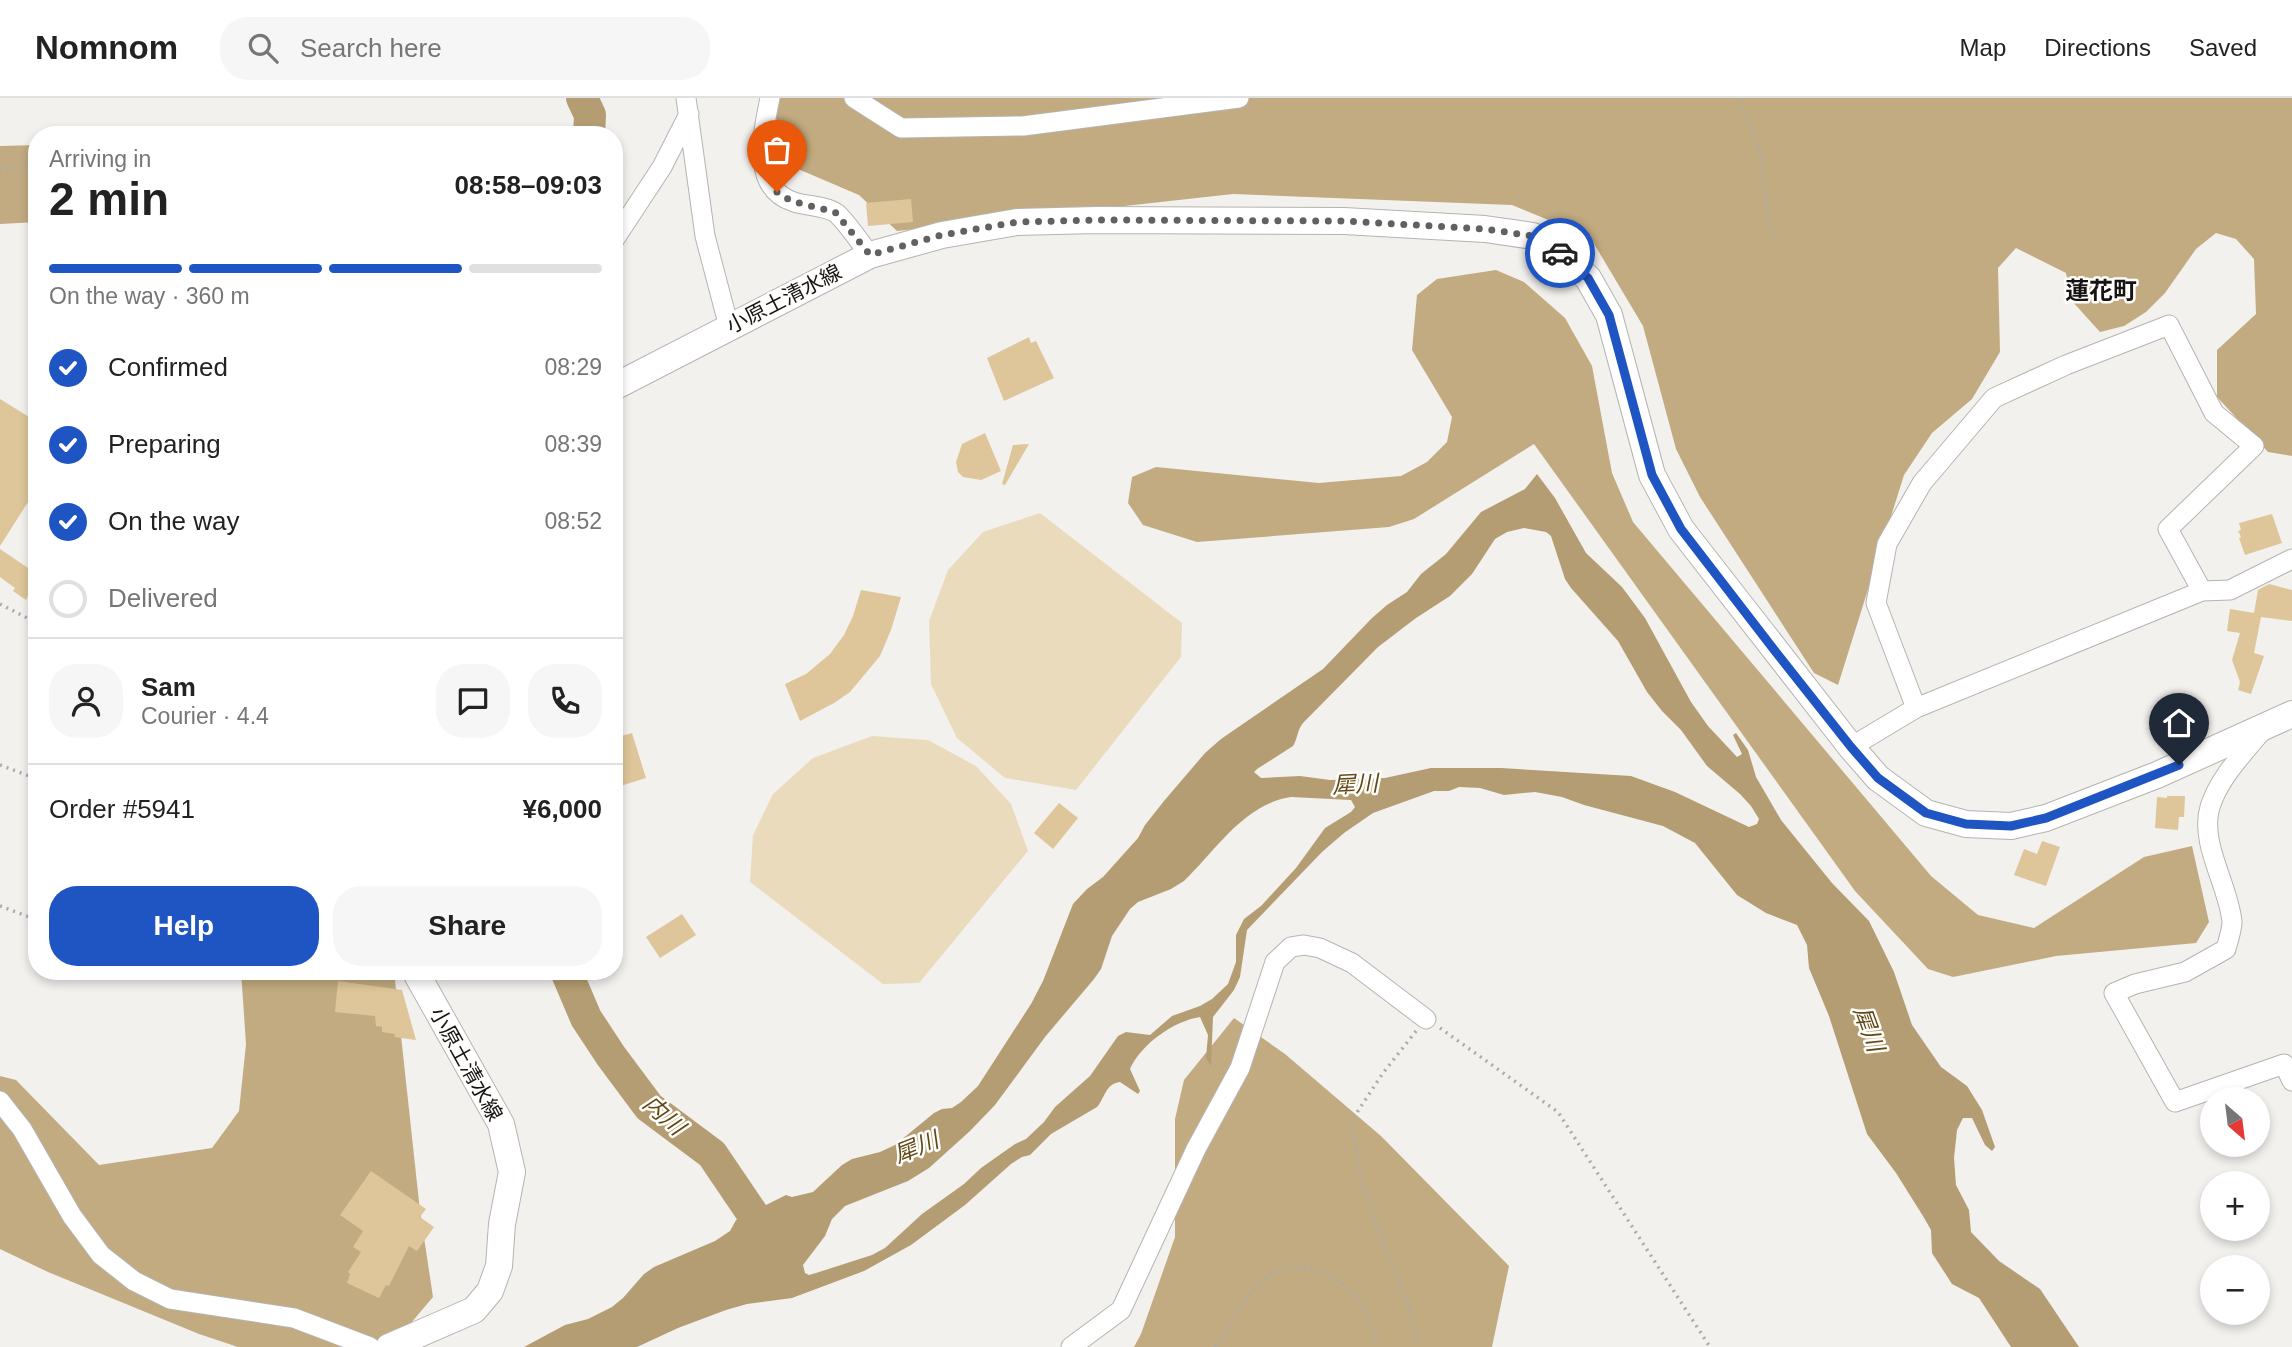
<!DOCTYPE html>
<meta charset="utf-8">
<style>
body{margin:0;font-family:Arial,"Noto Sans JP",sans-serif;background:#f6f6f6;color:#222;height:100vh;display:flex;flex-direction:column;font-size:26px;white-space:nowrap}
*{box-sizing:border-box;margin:0}
p{font-size:23px;color:#767676}
.icon{flex:none;width:38px;height:38px;fill:none;stroke:currentColor;stroke-width:2;stroke-linecap:round;stroke-linejoin:round}
.map{position:relative;flex:1;overflow:hidden}
.side{position:absolute;left:28px;top:28px;width:595px;height:854px;display:flex;flex-direction:column;background:#fff;border-radius:28px;box-shadow:0 4px 10px #0003}
.side>*{flex:none}
.needle{width:46px;rotate:152deg}
.controls{position:absolute;left:2200px;top:989px;display:grid;gap:14px}
.controls a{display:grid;place-items:center;width:70px;height:70px;border-radius:50%;background:#fff;box-shadow:0 4px 10px #0003;font-size:35px}
.pin{position:absolute;display:grid;place-items:center;width:60px;height:60px;color:#fff;margin:-72px -30px;border-radius:50% 50% 50% 0;rotate:-45deg;box-shadow:0 0 7px #0007}
.pin .icon{rotate:45deg}
.courier{position:absolute;display:grid;place-items:center;width:70px;height:70px;margin:-35px;border:5px solid #1f55c2;border-radius:50%;background:#fff;color:#222;box-shadow:0 2px 9px #0007}
.summary em{font-style:normal;font-weight:600}
.summary div{display:flex;flex-direction:column-reverse}
.summary{display:flex;align-items:center;justify-content:space-between;height:119px;padding:0 21px}
h1{font-size:46px;font-weight:600;line-height:52px}
.bar{display:grid;grid-template-columns:repeat(4,1fr);gap:10px 7px;align-content:center;height:84px;padding:0 21px}
.bar i{height:9px;border-radius:5px;background:#e0e0e0}
.bar .selected{background:#1f55c2}
.bar p{grid-column:span 4}
.line{display:flex;align-items:center;gap:18px;padding:0 21px;border-top:2px solid #e0e0e0}
.line div{flex:1}
.round{display:grid;place-items:center;flex:none;width:74px;height:74px;border-radius:28px;background:#f6f6f6}
ol{padding:0 21px;list-style:none}
li{display:flex;align-items:center;gap:21px;height:77px}
li p{margin-inline-start:auto}
li .icon{padding:7px;border-radius:50%;background:#1f55c2;color:#fff;stroke-width:4}
li:last-child{color:#767676}
li i{width:38px;height:38px;border:4px solid #e0e0e0;border-radius:50%}
.primary-button{display:flex;gap:14px;margin-top:auto;padding:14px 21px}
.primary-button a{flex:1;height:80px;border-radius:28px;background:#1f55c2;color:#fff;font-size:28px;font-weight:600;line-height:80px;text-align:center}
.primary-button a+a{background:#f6f6f6;color:#222}
header{display:flex;align-items:center;gap:42px;box-sizing:border-box;height:98px;padding:0 35px;background:#fff;border-bottom:2px solid #e0e0e0}
header strong{font-size:33px}
nav{display:flex;gap:38px;margin-inline-start:auto;font-size:24px}
.search{width:490px;height:63px;background:#f6f6f6;display:flex;align-items:center;gap:18px;box-sizing:border-box;padding:0 24px;border-radius:28px;color:#767676;font-size:26px}
.map>svg:first-child{display:block}
</style>
<header>
<strong>Nomnom</strong>
<div class="search"><svg class="icon" aria-label="search" viewBox="0 0 24 24"><circle cx="10" cy="10" r="6"/><path d="M15 15l6 6"/></svg>Search here</div>
<nav><a>Map</a><a>Directions</a><a>Saved</a></nav>
</header>
<div class="map">
<svg width="2292" height="1249" viewBox="0 0 2292 1249">
<rect width="100%" height="100%" fill="#f2f1ee"/>
<path fill="#ebdbbd" d="M1040,415L1182,525L1181,559L1076,692L1005,680L957,640L931,586L929,523L948,472L983,434Z
M872,638L928,642L976,668L1011,706L1028,753L919,885L883,886L750,784L753,737L773,696L813,660Z"/>
<path fill="#c2ab80" d="M767,0H2292V358L2268,354L2217,299V252L2256,216L2254,161L2236,141L2216,135L2196,151L2165,195L2146,214L2124,228L2100,234L2072,203L2066,175L2016,150L1998,170L2000,254L1972,301L1932,335L1904,377L1838,587L1814,575L1700,399L1676,351L1643,228L1590,139L1512,107L1233,96L897,133L859,97L791,68L771,4Z
M37,47V124L0,126V48Z
M1496,172L1524,184L1565,220L1592,268L1612,375L1633,424L1931,778L1978,817L2034,830L2144,759L2192,748L2209,824L2196,845L2056,858L1953,879L1928,871L1855,793L1534,346L1414,421L1389,429L1197,444L1143,427L1128,405L1132,379L1156,369L1319,385L1401,378L1427,364L1447,344L1452,319L1412,252L1417,197L1437,181Z
M241,873H394L420,1113L433,1199L394,1245L376,1249H238L199,1236L48,1174L0,1151V978L16,982L99,1067L212,1050L239,1013L246,946Z
M1234,920L1285,956L1381,1038L1509,1168L1492,1249H1134L1141,1236L1175,1139V1021L1184,982Z"/>
<path fill="#b49d72" fill-rule="evenodd" d="M1537,376L1555,400L1586,455L1622,489L1645,520L1691,604L1708,628L1737,659L1742,656L1733,637L1736,635L1748,652L1756,679L1781,722L1832,785L1869,823L1894,874L1912,927L1941,969L1967,988L1982,1012L1995,1049L1992,1053L1985,1047L1972,1020H1963L1957,1032L1954,1060L1956,1087L1969,1112L1971,1134L1999,1163L2040,1191L2079,1249H2011L1979,1200L1952,1186L1932,1155L1931,1132L1923,1118L1896,1075L1867,1036L1829,918L1809,870L1807,847L1797,827L1766,815L1737,797L1695,745L1663,728L1584,707L1562,699L1535,694L1504,697L1480,690L1459,689L1449,693H1434L1373,715L1344,735L1322,754L1247,832L1240,879L1234,892L1213,919L1211,968L1206,960L1208,937L1200,919C1174,923 1141,946 1130,971L1140,993L1138,996L1120,984C1105,986 1105,1000 1097,1009L1051,1036L1030,1057L1022,1059L1011,1066L965,1107L911,1147L864,1173L792,1200L747,1206L726,1212L678,1230L637,1249H524L565,1227L588,1221L612,1209L623,1200L644,1176L654,1169L715,1143L730,1133L736,1122L786,1097L792,1099L813,1094L842,1067L852,1061L880,1054L895,1047L934,1015L942,1011L952,1010L961,1004L978,988L1031,906L1043,883L1073,806L1087,791L1103,779L1138,740L1145,727L1164,703L1205,655L1221,641L1323,571L1372,520L1387,507L1407,494L1421,476L1446,456L1481,414L1525,391ZM1524,430L1546,434L1551,438L1565,481L1571,490L1618,543L1647,594L1662,613L1681,632L1707,668L1740,696L1751,708L1759,721L1757,726L1749,729L1675,694L1631,678L1501,670H1431L1385,680L1330,682L1300,678L1261,680L1254,674L1257,671L1293,648C1298,640 1297,632 1303,625L1378,549L1416,520L1450,498L1472,476L1495,441L1507,434ZM1291,699L1351,702L1355,709L1351,714L1325,730L1296,770L1261,808L1244,821L1236,837V864L1228,886L1212,901L1200,908L1172,918L1150,937L1126,934L1118,938L1090,978L1055,1009L1044,1024L1026,1041L1015,1046L981,1070L964,1086L922,1116L885,1150L872,1157L816,1175L809,1177L805,1175L803,1167L825,1138L832,1121L845,1108L908,1083L929,1070L970,1033L995,1007L1045,939L1094,881L1101,871L1112,838L1130,811L1138,804L1171,791L1184,783C1216,752 1244,706 1291,699Z"/>
<g fill="none" stroke-linecap="round" stroke-linejoin="round">
<path stroke="#b49d72" stroke-width="32" d="M582,0L590,17L589,37
M566,873L586,920L611,958L649,1009L712,1056L775,1149"/>
</g>
<path fill="#dec69a" d="M911,101L913,124L868,128L866,105Z
M1029,239L1031,245L1036,243L1054,280L1004,303L987,260Z
M0,301L37,324V390L0,448Z
M985,335L1001,373L981,382L963,379L958,374L956,364L962,346Z
M1029,346L1005,387L1002,386L1013,347Z
M2272,416L2282,445L2245,457L2239,440L2241,439L2238,433L2241,432L2239,425Z
M0,451L37,476V504L28,498L26,502L13,493L15,490L0,479Z
M2269,486L2292,492V523L2261,519L2254,555L2264,558L2251,596L2238,592L2240,584L2232,562L2240,535L2227,533L2230,511L2254,515L2258,492Z
M861,492L901,499L891,532L880,558L850,594L834,605L800,623L785,586L806,576L830,556L844,537L853,518Z
M632,635L646,680L614,690V640Z
M2167,698H2185L2184,719H2179L2178,732L2155,730L2157,699L2167,700Z
M1059,705L1078,720L1053,751L1034,735Z
M2042,743L2060,749L2046,788L2014,777L2024,751L2037,756Z
M682,816L696,837L660,860L646,839Z
M338,883L402,892L416,942L394,939L395,936L382,934V929L376,928L375,918L335,914Z
M371,1073L426,1111L420,1119L434,1129L417,1153L409,1148L389,1188L386,1187L379,1200L347,1185L350,1176L348,1174L361,1154L353,1149L363,1133L340,1117Z"/>
<g fill="none" stroke-linecap="round" stroke-linejoin="round">
<defs>
<path id="street" d="M686,0L705,138L729,229
M770,0C763,34 750,90 794,104C806,108 826,108 836,115C846,123 861,146 870,157
M854,0L901,30L1023,28L1239,0
M614,142L662,69L689,16
M1916,610L1876,505L1887,446L1922,385L1994,300L2066,267L2169,227L2214,315L2254,348L2168,431L2202,493
M2265,629C2245,654 2219,679 2210,709C2199,745 2229,788 2232,824C2232,832 2228,843 2226,851L2185,874L2135,886L2114,895L2175,1004L2284,966L2292,983
M1851,649L1916,610L2202,493L2230,492L2292,461
M0,1003L22,1031L72,1118L101,1157L134,1183L170,1201L294,1220L370,1249
M1071,1249L1121,1212L1196,1051L1240,970L1275,864L1291,849L1304,847L1320,850L1352,865L1426,921"/>
<path id="secondary" d="M614,289L870,157L942,137L1017,124L1097,122L1344,123L1485,131L1533,138L1562,156L1588,180L1609,217L1652,377L1681,431L1851,649L1878,680L1926,715L1966,726L2011,728L2046,720L2157,677L2292,616
M389,1249L474,1212L490,1193L499,1168L502,1126L512,1074L501,1026L415,873"/>
</defs>
<use href="#street" stroke="#b6b4b1" stroke-width="21"/>
<use href="#secondary" stroke="#b6b4b1" stroke-width="28"/>
<path stroke="#acaba9" stroke-width="3.5" stroke-dasharray="2 5" stroke-linecap="butt" d="M1739,0L1761,57L1770,132L1774,143
M170,37L194,32L212,37
M0,72L37,65
M0,506L37,525
M0,667L37,681
M0,808L37,822
M1440,930L1558,1014L1710,1249
M1416,933L1383,975L1352,1022L1359,1073L1376,1126L1411,1214L1418,1249
M1215,1249C1232,1226 1246,1192 1270,1177C1299,1159 1337,1176 1356,1200C1367,1214 1373,1232 1378,1249"/>
<use href="#street" stroke="#fff" stroke-width="19"/>
<use href="#secondary" stroke="#fff" stroke-width="26"/>
</g>
<g fill="none" stroke-linecap="round" stroke-linejoin="round">
<path stroke="#626160" stroke-width="7" stroke-dasharray="0 12.6" d="M777,94L791,103L835,114L870,157L942,137L1017,124L1097,122L1344,123L1485,131L1533,138L1560,155"/>
<path stroke="#1f55c2" stroke-width="9" d="M1560,155L1588,180L1609,217L1652,377L1681,431L1775,553L1851,649L1878,680L1926,715L1966,726L2011,728L2046,720L2179,667"/>
</g>
<g text-anchor="middle" stroke-width="5" stroke-linejoin="round" paint-order="stroke">
<g font-size="21" fill="#151413" stroke="#fffefc">
<text transform="translate(784 201) rotate(-27)" y="7">小原土清水線</text>
<text transform="translate(466 966) rotate(61)" y="7">小原土清水線</text>
</g>
<g font-size="23" font-style="italic" fill="#614915" stroke="#fffefc">
<text transform="translate(1355 686) rotate(-3)" y="8">犀川</text>
<text transform="translate(1869 931) rotate(70)" y="8">犀川</text>
<text transform="translate(664 1017) rotate(42)" y="8">内川</text>
<text transform="translate(916 1049) rotate(-22)" y="8">犀川</text>
</g>
<g font-size="24" font-weight="bold" fill="#151413" stroke="#fffefc">
<text x="2101" y="201">蓮花町</text>
</g>
</g>
</svg>
<div class="controls">
<a><svg class="needle" viewBox="-14 -14 28 28"><path d="M0-13l5 13h-10z" fill="#e53935"/><path d="M0 13l5-13h-10z" fill="#767676"/></svg></a>
<a>+</a>
<a>−</a>
</div>
<div class="pin" style="left:777px;top:94px;background:#ea580c"><svg class="icon" aria-label="bag" viewBox="0 0 24 24"><path d="M5 8h14l-1 12H6zM9 8a3 3 0 0 1 6 0"/></svg></div>
<div class="pin" style="left:2179px;top:667px;background:#1f2937"><svg class="icon" aria-label="home" viewBox="0 0 24 24"><path d="M3 11l9-7 9 7M6 9v11h12V9"/></svg></div>
<div class="courier" style="left:1560px;top:155px"><svg class="icon" aria-label="car" viewBox="0 0 24 24"><path d="M5 17H2v-5l4-1 3-4h7l3 4 3 1v5h-3M9 17h6M6 11h13"/><circle cx="7" cy="17" r="2"/><circle cx="17" cy="17" r="2"/></svg></div>
<section class="side">
<div class="summary"><div><h1>2 min</h1><p>Arriving in</p></div><em>08:58–09:03</em></div>
<div class="bar"><i class="selected"></i><i class="selected"></i><i class="selected"></i><i></i><p>On the way · 360 m</p></div>
<ol>
<li><svg class="icon" aria-label="check" viewBox="0 0 24 24"><path d="M5 12l5 5 9-10"/></svg>Confirmed<p>08:29</p></li>
<li><svg class="icon" aria-label="check" viewBox="0 0 24 24"><path d="M5 12l5 5 9-10"/></svg>Preparing<p>08:39</p></li>
<li><svg class="icon" aria-label="check" viewBox="0 0 24 24"><path d="M5 12l5 5 9-10"/></svg>On the way<p>08:52</p></li>
<li><i></i>Delivered</li>
</ol>
<div class="line" style="height:126px"><a class="round"><svg class="icon" aria-label="person" viewBox="0 0 24 24"><circle cx="12" cy="8" r="4"/><path d="M4 21q1-7 8-7t8 7"/></svg></a><div><b>Sam</b><p>Courier · 4.4</p></div><a class="round"><svg class="icon" aria-label="chat" viewBox="0 0 24 24"><path d="M4 5h16v11H9l-5 4z"/></svg></a><a class="round"><svg class="icon" aria-label="phone" viewBox="0 0 24 24"><path d="M5 4h4l2 5-3 2q2 4 5 5l2-3 5 2v4C11 20 4 13 5 4z"/></svg></a></div>
<div class="line" style="height:91px"><div>Order #5941</div><b>¥6,000</b></div>
<div class="primary-button"><a>Help</a><a>Share</a></div>
</section>
</div>
